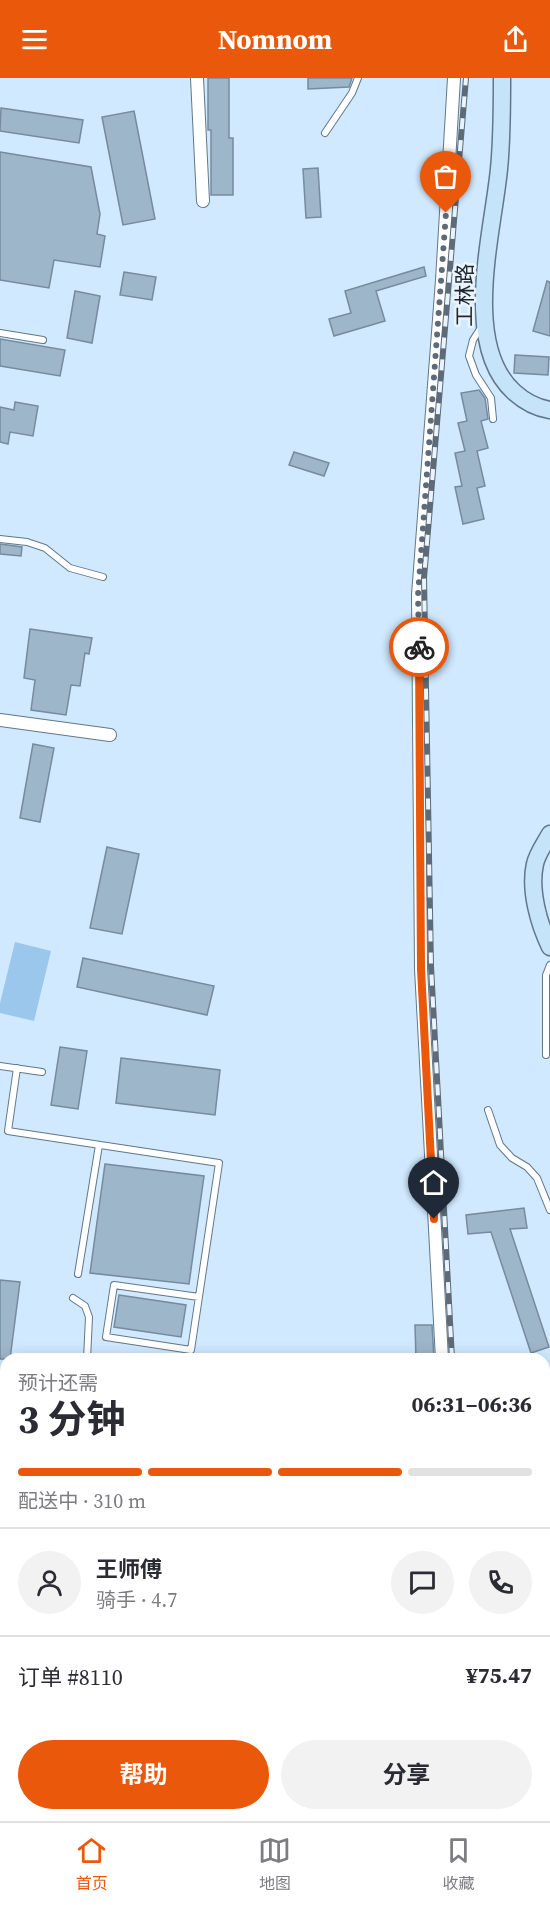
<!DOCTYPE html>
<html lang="zh">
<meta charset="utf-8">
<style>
body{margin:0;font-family:"Source Serif 4","Noto Sans SC",serif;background:#f2f2f3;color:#2b2b33;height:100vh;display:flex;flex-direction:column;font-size:22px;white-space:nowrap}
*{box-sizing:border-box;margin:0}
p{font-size:20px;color:#7c7c81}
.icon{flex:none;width:33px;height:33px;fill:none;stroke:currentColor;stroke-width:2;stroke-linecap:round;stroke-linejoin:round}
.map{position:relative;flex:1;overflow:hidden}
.sheet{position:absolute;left:0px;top:1275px;width:550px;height:468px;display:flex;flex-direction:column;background:#fff;border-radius:18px 18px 0 0;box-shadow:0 3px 15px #0003}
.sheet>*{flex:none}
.pin{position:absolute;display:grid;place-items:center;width:51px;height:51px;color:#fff;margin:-62px -26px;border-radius:50% 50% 50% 0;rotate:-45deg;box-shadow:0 0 6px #0007}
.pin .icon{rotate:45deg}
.courier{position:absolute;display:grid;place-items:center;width:60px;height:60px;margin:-30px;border:4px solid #ea580c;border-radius:50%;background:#fff;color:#222;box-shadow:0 2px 8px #0007}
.summary em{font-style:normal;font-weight:700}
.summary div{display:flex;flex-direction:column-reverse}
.summary{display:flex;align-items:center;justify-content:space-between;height:102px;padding:0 18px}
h1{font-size:39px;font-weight:700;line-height:45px}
.bar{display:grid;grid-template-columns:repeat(4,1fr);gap:9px 6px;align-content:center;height:72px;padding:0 18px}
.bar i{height:8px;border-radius:4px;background:#e1e1e2}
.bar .on{background:#ea580c}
.bar p{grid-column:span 4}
.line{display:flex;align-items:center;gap:15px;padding:0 18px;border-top:2px solid #e1e1e2}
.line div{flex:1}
.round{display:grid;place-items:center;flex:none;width:63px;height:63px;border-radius:32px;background:#f2f2f3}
.button{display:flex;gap:12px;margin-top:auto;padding:12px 18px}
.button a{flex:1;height:69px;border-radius:36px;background:#ea580c;color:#fff;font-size:24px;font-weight:700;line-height:69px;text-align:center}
.button a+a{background:#f2f2f3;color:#2b2b33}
header{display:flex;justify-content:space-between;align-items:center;height:78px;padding:0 18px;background:#ea580c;color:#fff;font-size:27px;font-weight:700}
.menu{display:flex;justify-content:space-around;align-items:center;height:84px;border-top:2px solid #e1e1e2;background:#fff;font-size:16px;color:#7c7c81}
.menu a{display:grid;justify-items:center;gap:3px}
.menu .on{color:#ea580c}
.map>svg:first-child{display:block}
</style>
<header><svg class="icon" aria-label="menu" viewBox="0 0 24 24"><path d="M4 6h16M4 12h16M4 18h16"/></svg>Nomnom<svg class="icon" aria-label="share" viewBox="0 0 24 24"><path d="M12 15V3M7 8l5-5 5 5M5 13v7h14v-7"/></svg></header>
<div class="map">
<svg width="550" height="1743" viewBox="0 0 550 1743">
<rect width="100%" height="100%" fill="#d0e9fe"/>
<path fill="#9cc7ed" d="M15,864L51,873L34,943L0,935V925Z
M0,1397L6,1398V1737H167L170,1743H0Z"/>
<path fill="#9eb6ca" stroke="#758b9f" stroke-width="1.5" d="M208,0H229V60H233V117H211V52H208Z
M308,0H352L349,9L308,11Z
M1,30L83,42L79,65L0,53Z
M134,33L155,141L123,147L102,39Z
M0,74L91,89L100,136L97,156L105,158L100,189L54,182L49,210L0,202Z
M318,90L321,139L306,140L303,91Z
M424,189L426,198L376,213L385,243L334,258L329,241L351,235L345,213Z
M124,194L156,199L152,222L120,217Z
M547,203L550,204V258L533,253Z
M75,213L100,218L92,265L67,260Z
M0,261L65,272L60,298L0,288Z
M515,277L549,279L548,297L514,295Z
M479,312L485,320L488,341L481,343L488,370L477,373L485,408L477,410L484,441L463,446L455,409L462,408L455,375L465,373L458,345L467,343L461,315Z
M15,324L38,328L33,358L10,354L8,366L0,364V329L14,332Z
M294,374L329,385L324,398L289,387Z
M0,466L22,469L21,478L0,476Z
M30,551L92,560L89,576L85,575L80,608L71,607L66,637L31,632L35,602L24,600Z
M33,666L54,670L40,744L20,740Z
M107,769L139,776L122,856L90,850Z
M83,880L214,908L207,937L77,909Z
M60,969L87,973L78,1031L51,1027Z
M121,980L220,992L215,1037L116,1025Z
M105,1086L204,1098L189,1206L90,1195Z
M524,1130L527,1150L510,1151L549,1269L531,1275L491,1154L468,1156L466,1137Z
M0,1202L20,1204L10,1281H0Z
M119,1217L186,1227L181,1259L114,1249Z
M415,1247H432L434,1281H416Z"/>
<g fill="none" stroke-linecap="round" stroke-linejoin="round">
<defs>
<path id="lane" d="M325,55L352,15L358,0
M482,248L473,262L469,278L476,297L491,320L493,341
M0,255L43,262
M0,461L27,464L45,470L70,490L103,499
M546,977V897L550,887
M0,988L42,994
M17,990L8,1053L219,1085L191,1272L106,1259L114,1207L199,1219
M488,1032L500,1067L512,1080L527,1089L537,1100L550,1132
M78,1196L99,1067
M73,1220L85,1228L89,1239L87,1281"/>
<path id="street" d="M197,0L203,123
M0,642L110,657
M442,1281L421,891L418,517L442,202L454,0
M522,1737L524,1743"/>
<path id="secondary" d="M502,0C502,30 502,61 499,91C493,154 461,266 514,314C524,323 537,330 550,332
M550,756C545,765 537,776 535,786C529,812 539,846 550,869
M0,1387L6,1388
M544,1423L550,1419
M544,1697L550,1713
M197,1737L200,1743"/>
</defs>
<use href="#lane" stroke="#61778a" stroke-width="8"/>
<use href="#street" stroke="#61778a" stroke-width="14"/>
<use href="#secondary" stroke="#61778a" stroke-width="19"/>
<path stroke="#8597a6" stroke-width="2" stroke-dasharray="4.5 3" stroke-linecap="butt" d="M0,1718L6,1719
M20,1737L24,1743
M219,1737L222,1743"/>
<use href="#lane" stroke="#fff" stroke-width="6"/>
<use href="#street" stroke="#fff" stroke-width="12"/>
<use href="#secondary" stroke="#c5e3f9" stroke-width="16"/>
<defs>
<path id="rail" d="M452,1281L431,888L424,500L466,0
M515,1737L516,1743"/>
</defs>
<use href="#rail" stroke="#5c6b77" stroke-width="6"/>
<use href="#rail" stroke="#eaf4fd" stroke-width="4" stroke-dasharray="11" stroke-linecap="butt"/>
</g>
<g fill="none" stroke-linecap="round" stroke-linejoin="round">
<path stroke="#5c6b77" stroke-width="6" stroke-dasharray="0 10.8" d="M419,569L418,517L446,135"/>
<path stroke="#ea580c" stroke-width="8" d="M419,569L421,891L434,1141"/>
</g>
<g text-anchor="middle" stroke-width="5" stroke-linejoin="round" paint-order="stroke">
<g font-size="21" fill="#1e272f" stroke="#eaf4fd">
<text transform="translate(465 217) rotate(-90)" y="7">工林路</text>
</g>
</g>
</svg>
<div class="pin" style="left:446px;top:135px;background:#ea580c"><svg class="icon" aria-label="bag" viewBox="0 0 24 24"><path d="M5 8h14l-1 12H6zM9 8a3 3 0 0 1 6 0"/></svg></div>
<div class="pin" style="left:434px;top:1141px;background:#1f2937"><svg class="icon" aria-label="home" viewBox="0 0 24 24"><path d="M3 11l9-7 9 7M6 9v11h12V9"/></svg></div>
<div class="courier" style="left:419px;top:569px"><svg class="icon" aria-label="bike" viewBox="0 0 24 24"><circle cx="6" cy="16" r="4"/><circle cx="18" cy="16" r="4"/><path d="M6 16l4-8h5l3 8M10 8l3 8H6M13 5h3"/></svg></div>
<section class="sheet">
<div class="summary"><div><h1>3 分钟</h1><p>预计还需</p></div><em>06:31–06:36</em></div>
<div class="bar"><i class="on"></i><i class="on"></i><i class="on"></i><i></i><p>配送中 · 310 m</p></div>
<div class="line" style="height:108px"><a class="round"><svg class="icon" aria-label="person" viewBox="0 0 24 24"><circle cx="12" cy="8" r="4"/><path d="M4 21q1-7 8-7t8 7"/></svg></a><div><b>王师傅</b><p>骑手 · 4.7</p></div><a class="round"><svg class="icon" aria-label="chat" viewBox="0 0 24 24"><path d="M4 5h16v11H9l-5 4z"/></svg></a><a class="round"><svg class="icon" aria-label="phone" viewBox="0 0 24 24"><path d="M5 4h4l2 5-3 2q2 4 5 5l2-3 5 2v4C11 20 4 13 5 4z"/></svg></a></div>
<div class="line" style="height:78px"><div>订单 #8110</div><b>¥75.47</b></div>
<div class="button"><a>帮助</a><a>分享</a></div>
</section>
</div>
<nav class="menu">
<a class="on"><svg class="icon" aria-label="home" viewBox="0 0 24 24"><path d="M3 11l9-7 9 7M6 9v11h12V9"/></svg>首页</a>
<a><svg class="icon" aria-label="map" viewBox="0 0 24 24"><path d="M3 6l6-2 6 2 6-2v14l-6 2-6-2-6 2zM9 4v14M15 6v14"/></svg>地图</a>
<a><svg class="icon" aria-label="saved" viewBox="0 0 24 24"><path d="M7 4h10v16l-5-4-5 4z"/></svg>收藏</a>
</nav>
